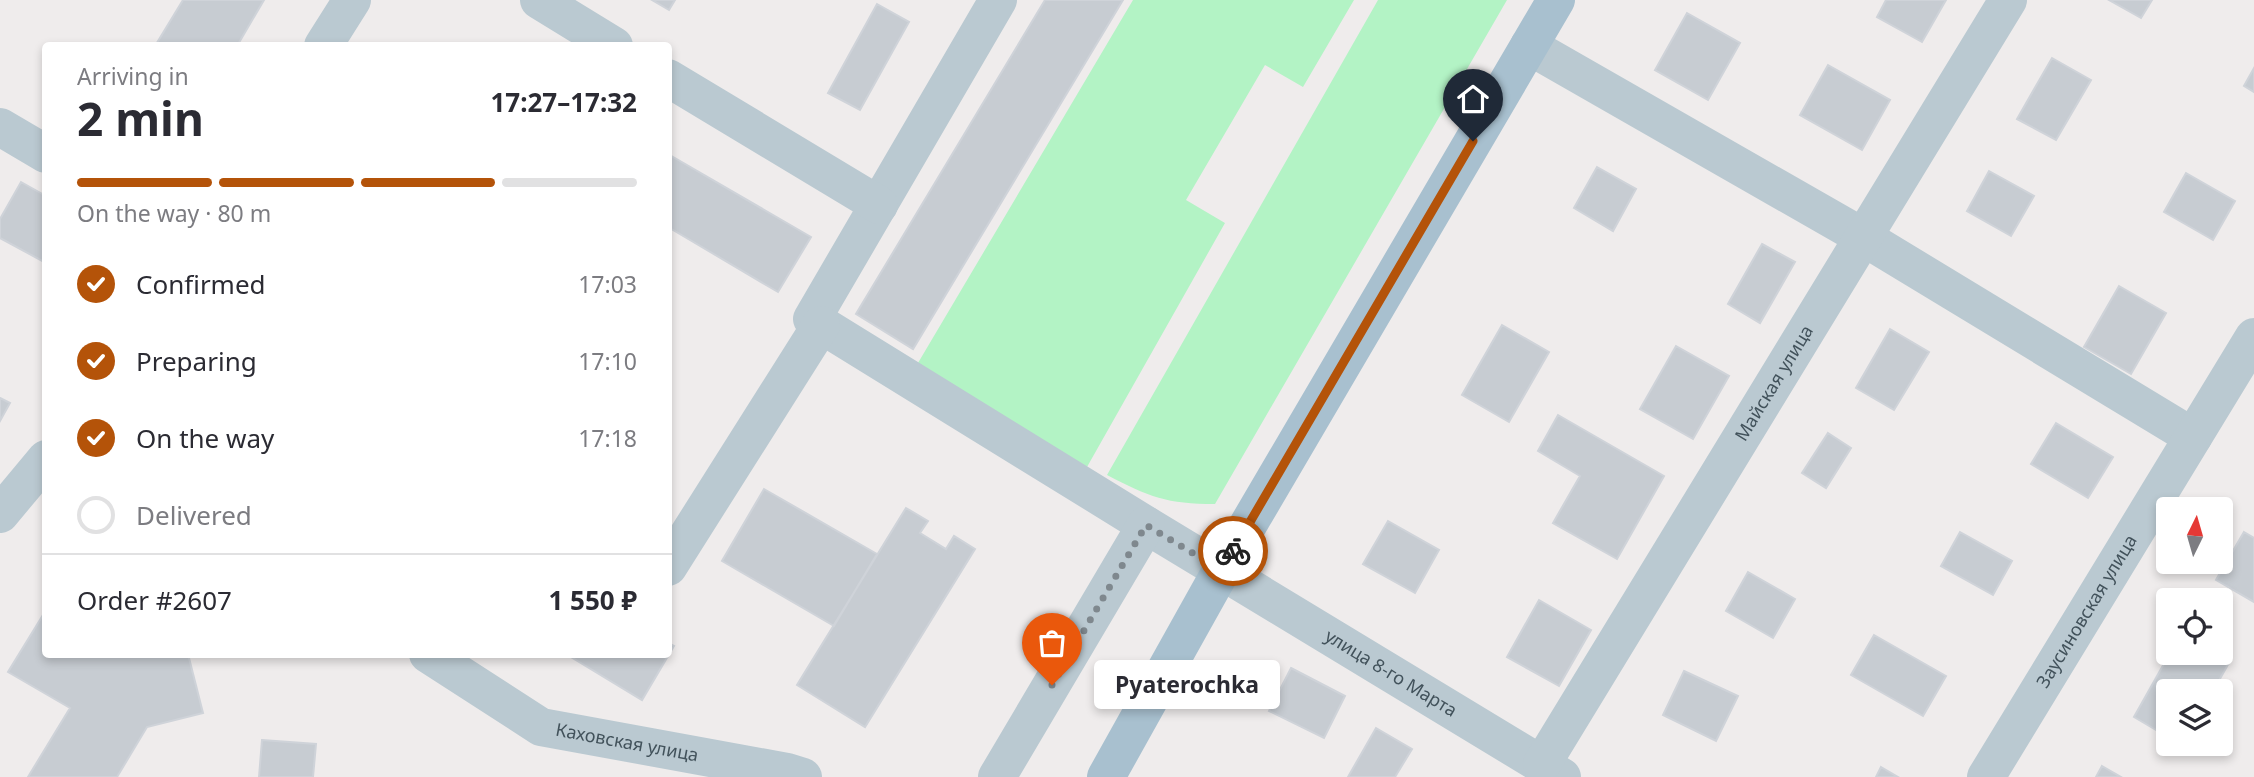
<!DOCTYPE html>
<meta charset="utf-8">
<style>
body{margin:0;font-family:"Noto Sans",sans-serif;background:#f2f2f3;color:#2b2b33;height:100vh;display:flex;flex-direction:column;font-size:26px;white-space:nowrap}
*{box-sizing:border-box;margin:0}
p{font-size:23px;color:#7c7c81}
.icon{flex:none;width:38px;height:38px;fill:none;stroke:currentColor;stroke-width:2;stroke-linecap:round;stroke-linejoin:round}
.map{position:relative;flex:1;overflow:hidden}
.sheet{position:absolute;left:42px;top:42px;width:630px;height:616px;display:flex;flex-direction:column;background:#fff;border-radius:7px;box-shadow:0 4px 10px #0003}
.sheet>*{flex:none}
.needle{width:46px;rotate:5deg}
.buttons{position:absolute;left:2156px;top:497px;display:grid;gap:14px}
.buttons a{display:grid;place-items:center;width:77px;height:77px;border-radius:7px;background:#fff;box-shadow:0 4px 10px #0003;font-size:35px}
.pin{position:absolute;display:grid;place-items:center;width:60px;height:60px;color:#fff;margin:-72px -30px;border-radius:50% 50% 50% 0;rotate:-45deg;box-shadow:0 0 7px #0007}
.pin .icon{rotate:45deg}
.courier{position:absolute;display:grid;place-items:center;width:70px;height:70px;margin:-35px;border:5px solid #b45309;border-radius:50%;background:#fff;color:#222;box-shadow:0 2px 9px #0007}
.bubble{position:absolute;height:49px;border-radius:7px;background:#fff;box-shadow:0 4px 10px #0003;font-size:23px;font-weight:700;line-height:49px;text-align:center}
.summary em{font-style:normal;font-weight:700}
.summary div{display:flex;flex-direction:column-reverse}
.summary{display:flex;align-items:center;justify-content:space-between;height:119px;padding:0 35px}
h1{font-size:46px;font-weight:700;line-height:52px}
.bar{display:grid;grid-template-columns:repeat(4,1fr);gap:10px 7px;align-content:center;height:84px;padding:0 35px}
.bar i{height:9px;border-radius:5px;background:#e1e1e2}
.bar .selected{background:#b45309}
.bar p{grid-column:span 4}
.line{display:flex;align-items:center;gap:18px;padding:0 35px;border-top:2px solid #e1e1e2}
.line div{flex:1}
ol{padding:0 35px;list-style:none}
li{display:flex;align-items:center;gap:21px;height:77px}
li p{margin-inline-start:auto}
li .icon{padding:7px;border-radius:50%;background:#b45309;color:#fff;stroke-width:4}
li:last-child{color:#7c7c81}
li i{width:38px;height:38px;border:4px solid #e1e1e2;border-radius:50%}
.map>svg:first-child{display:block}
</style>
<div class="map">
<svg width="2254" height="777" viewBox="0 0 2254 777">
<rect width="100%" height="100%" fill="#efecec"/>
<path fill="#b3f3c5" d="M1133,0H1354L1303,87L1265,65L1186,200L1225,223L1087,467L915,368Z
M1378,0H1507L1215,504C1167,504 1149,497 1107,475Z"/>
<path fill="#c7ccd2" stroke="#cfd3d9" stroke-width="2" d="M183,0H264L237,46H155Z
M652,0H675L669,10Z
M1045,0H1123L913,349L856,314Z
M1886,0H1946L1922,42L1877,17Z
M2109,0H2152L2141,18Z
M877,4L909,22L860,110L828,93Z
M1687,13L1740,43L1708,100L1655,70Z
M2052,58L2091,80L2056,140L2017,119Z
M1828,65L1890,100L1862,150L1800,115Z
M2254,68V92L2244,86Z
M668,154L811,237L778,292L668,227Z
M1597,167L1636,189L1613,231L1574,208Z
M1989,171L2034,196L2011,236L1967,211Z
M2186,173L2235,201L2213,240L2164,212Z
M21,182L46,196V263L0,238V219Z
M1762,244L1795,262L1760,323L1728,304Z
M2119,286L2166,313L2131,374L2084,347Z
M1502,325L1549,352L1509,422L1462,395Z
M1890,329L1929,352L1894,410L1856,388Z
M1676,346L1729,376L1693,439L1640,409Z
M0,398L10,403L0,421Z
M1558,415L1664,476L1617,559L1553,523L1580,476L1538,451Z
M2056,423L2113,457L2088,498L2031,464Z
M1828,433L1851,448L1826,488L1802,473Z
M764,489L877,554L834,626L722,561Z
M906,508L928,521L920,533L946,549L954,536L975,549L865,727L797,685Z
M1388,521L1439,550L1415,593L1363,564Z
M1960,532L2012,561L1993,595L1941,566Z
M2244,532L2254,538V602L2216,580Z
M1748,572L1795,599L1773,638L1726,611Z
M1539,600L1591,630L1559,686L1507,657Z
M46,610V654H188L203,713L147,727L117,777H28L70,708L8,672Z
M1874,635L1946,676L1923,716L1851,675Z
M668,643L674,646L642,700L566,654H668Z
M2170,653H2216L2230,661L2213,691H2168V737L2134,717Z
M1291,668L1345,696L1324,738L1269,711Z
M1684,671L1738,696L1716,741L1663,715Z
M1376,728L1412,749L1395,777H1348Z
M262,740L316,744L313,777H259Z
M2102,766L2121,777H2096Z
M1881,767L1898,777H1876Z"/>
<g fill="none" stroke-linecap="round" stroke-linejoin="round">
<g stroke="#bac9d1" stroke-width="38">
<path d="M539,0L614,46"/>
<path id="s1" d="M998,0L812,319L1146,525L1562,777"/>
<path d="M323,46L352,0"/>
<path d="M1529,46L1863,237L2193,437"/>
<path d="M668,78L879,205"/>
<path d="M0,127L46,154"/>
<path d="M0,514L46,459"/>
<path d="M668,567L821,325"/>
<path id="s2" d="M428,654L541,727L787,772L803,777"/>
<path id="s3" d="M1542,764L2008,0"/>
<path d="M997,777L1146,525"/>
<path id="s4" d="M1986,777L2254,337"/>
</g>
<path stroke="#a8c0cf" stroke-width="38" d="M1106,777L1221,571L1556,0"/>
</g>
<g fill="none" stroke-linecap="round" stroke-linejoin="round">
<path stroke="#7f888e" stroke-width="7" stroke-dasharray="0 12.6" d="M1052,685L1146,525L1221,570L1233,551"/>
<path stroke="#b45309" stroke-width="9" d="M1233,551L1473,141"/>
</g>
<g text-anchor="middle" stroke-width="6" stroke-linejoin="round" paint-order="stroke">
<g font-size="18" fill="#42525b" stroke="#fff">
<text dy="6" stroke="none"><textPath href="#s3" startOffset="446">Майская улица</textPath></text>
<text dy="6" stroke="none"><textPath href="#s4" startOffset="194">Заусиновская улица</textPath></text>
<text dy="6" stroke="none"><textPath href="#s1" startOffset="1048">улица 8-го Марта</textPath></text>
<text dy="6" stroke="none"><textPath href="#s2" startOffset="222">Каховская улица</textPath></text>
</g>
</g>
</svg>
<div class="buttons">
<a><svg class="needle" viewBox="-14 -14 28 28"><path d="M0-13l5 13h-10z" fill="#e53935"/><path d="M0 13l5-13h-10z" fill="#7c7c81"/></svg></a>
<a><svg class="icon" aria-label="locate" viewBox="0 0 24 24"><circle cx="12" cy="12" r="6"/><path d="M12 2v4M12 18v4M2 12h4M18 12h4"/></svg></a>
<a><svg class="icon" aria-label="layers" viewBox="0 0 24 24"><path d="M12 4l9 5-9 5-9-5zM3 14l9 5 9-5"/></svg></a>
</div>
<div class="pin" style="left:1052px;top:685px;background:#ea580c"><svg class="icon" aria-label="bag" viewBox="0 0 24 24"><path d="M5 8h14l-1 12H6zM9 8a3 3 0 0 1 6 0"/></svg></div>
<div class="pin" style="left:1473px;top:141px;background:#1f2937"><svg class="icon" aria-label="home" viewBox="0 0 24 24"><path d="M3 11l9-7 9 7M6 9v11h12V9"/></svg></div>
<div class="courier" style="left:1233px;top:551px"><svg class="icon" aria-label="bike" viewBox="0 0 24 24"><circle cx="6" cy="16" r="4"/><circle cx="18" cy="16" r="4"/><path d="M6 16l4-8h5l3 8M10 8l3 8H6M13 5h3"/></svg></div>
<div class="bubble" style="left:1094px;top:660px;width:186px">Pyaterochka</div>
<section class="sheet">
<div class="summary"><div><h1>2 min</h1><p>Arriving in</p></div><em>17:27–17:32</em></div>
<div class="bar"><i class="selected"></i><i class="selected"></i><i class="selected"></i><i></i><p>On the way · 80 m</p></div>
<ol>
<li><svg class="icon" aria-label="check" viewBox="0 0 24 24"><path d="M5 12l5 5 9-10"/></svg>Confirmed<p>17:03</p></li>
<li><svg class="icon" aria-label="check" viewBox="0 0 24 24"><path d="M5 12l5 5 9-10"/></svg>Preparing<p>17:10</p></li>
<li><svg class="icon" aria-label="check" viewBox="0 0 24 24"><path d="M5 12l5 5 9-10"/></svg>On the way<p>17:18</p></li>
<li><i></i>Delivered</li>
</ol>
<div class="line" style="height:91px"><div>Order #2607</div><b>1 550 ₽</b></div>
</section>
</div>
